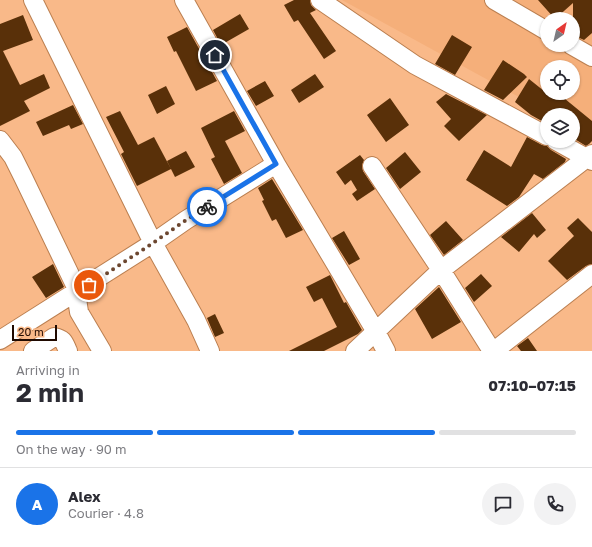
<!DOCTYPE html>
<meta charset="utf-8">
<style>
body{margin:0;font-family:"Golos Text",sans-serif;background:#f2f2f3;color:#2b2b33;height:100vh;display:flex;flex-direction:column;font-size:15px;white-space:nowrap}
*{box-sizing:border-box;margin:0}
p{font-size:13px;color:#7c7c81}
.icon{flex:none;width:22px;height:22px;fill:none;stroke:currentColor;stroke-width:2;stroke-linecap:round;stroke-linejoin:round}
.map{position:relative;height:351px;overflow:hidden}
.panel{display:flex;flex-direction:column;background:#fff;flex:1}
.panel>*{flex:none}
.needle{width:26px;rotate:34deg}
.fabs{position:absolute;left:540px;top:12px;display:grid;gap:8px}
.fabs a{display:grid;place-items:center;width:40px;height:40px;border-radius:50%;background:#fff;box-shadow:0 1px 3px #0004;font-size:20px}
.scale{position:absolute;left:12px;bottom:10px;width:45px;box-sizing:border-box;padding-left:4px;border:2px solid #200a00;border-top:0;font-size:11px;line-height:14px;white-space:nowrap;color:#200a00;-webkit-text-stroke:3px #f9b989;paint-order:stroke}
.pin{position:absolute;display:grid;place-items:center;width:34px;height:34px;color:#fff;margin:-17px;border:2px solid #fff;border-radius:50%;box-shadow:0 1px 4px #0007}
.courier{position:absolute;display:grid;place-items:center;width:40px;height:40px;margin:-20px;border:3px solid #1a73e8;border-radius:50%;background:#fff;color:#222;box-shadow:0 1px 5px #0007}
.summary em{font-style:normal;font-weight:700}
.summary div{display:flex;flex-direction:column-reverse}
.summary{display:flex;align-items:center;justify-content:space-between;height:68px;padding:0 16px}
h1{font-size:26px;font-weight:700;line-height:30px}
.bar{display:grid;grid-template-columns:repeat(4,1fr);gap:6px 4px;align-content:center;height:48px;padding:0 16px}
.bar i{height:5px;border-radius:3px;background:#e1e1e2}
.bar .on{background:#1a73e8}
.bar p{grid-column:span 4}
.line{display:flex;align-items:center;gap:10px;padding:0 16px;border-top:1px solid #e1e1e2}
.line div{flex:1}
.round{display:grid;place-items:center;flex:none;width:42px;height:42px;border-radius:21px;background:#f2f2f3}
.map>svg:first-child{display:block}
</style>
<div class="map">
<svg width="592" height="351" viewBox="0 0 592 351">
<rect width="100%" height="100%" fill="#f9b989"/>
<path fill="#f5af7a" fill-rule="evenodd" d="M342,0H592V137L573,115H552ZM547,19H573V45H547ZM547,67H573V93H547Z"/>
<path fill="#593009" d="M294,0H310L311,5L316,10L310,13L336,51L324,59L298,20L294,22L284,5Z
M538,0H592V33L584,40L573,35V3L555,19Z
M240,14L249,29L221,45L213,30Z
M23,15L33,40L3,51L20,85L44,74L50,88L24,101L30,111L0,126V24Z
M187,27L217,81L196,91L176,51L174,52L167,37Z
M452,35L472,47L455,75L435,64Z
M503,60L524,74L527,77L503,100L484,90Z
M315,74L324,87L299,103L291,90Z
M529,79L554,99L559,94L592,121V141L589,144L586,146L573,138V115H547V124L531,115L515,102Z
M265,81L274,96L256,106L247,91Z
M166,86L175,104L157,114L148,95Z
M446,94L487,115L459,141L444,126L451,119L436,102Z
M390,98L409,125L386,142L367,115Z
M73,105L83,124L71,129L69,125L43,136L36,122Z
M120,111L138,145L154,137L171,169L137,186L121,154L124,152L106,117Z
M234,111L245,131L225,141L242,173L224,184L211,159L215,157L201,128Z
M527,137L542,145L547,146L551,150L566,159L565,162L543,179L534,174L519,197L507,206L466,180L484,150L511,167Z
M186,151L195,167L175,177L167,161Z
M405,152L421,172L400,189L386,168Z
M360,155L364,160L362,166L363,171L375,189L357,201L352,194L357,190L351,180L345,185L336,172Z
M272,179L303,230L286,238L276,219L272,221L262,201L264,200L258,188Z
M532,213L546,230L537,238L534,234L519,252L501,237Z
M578,218L592,232V264L586,266L567,280L548,261L574,236L567,228Z
M446,221L463,240L444,255L430,235Z
M344,231L360,259L349,265L332,238Z
M53,264L64,287L46,298L32,277Z
M481,274L492,286L474,302L465,288Z
M330,275L344,303L346,302L362,330L358,334L324,351H289L337,327L322,298L314,302L306,287Z
M439,287L461,322L432,339L415,309Z
M215,314L224,333L215,337L207,318Z
M528,338L537,351H521L517,346Z"/>
<g fill="none" stroke-linecap="round" stroke-linejoin="round">
<defs>
<path id="minor" d="M33,0L153,243L196,320L210,351
M184,0L276,164L376,332L386,351
M320,0L415,65L547,136
M494,0L547,31
M571,45L592,57
M0,140L13,157L23,177L75,285L79,312L102,351
M556,141L592,161
M372,166L441,270L492,351
M0,340L153,243L186,220L276,164
M33,351L54,337C64,339 64,342 68,351
M355,351L441,270L592,154
M494,351L592,274"/>
</defs>
<use href="#minor" stroke="#bb7f50" stroke-width="20"/>
<use href="#minor" stroke="#fff" stroke-width="18"/>
</g>
<g fill="none" stroke-linecap="round" stroke-linejoin="round">
<path stroke="#6c4730" stroke-width="4" stroke-dasharray="0 7.2" d="M89,285L153,243L186,220L207,207"/>
<path stroke="#1a73e8" stroke-width="5" d="M207,207L276,164L215,55"/>
</g>
</svg>
<div class="fabs">
<a><svg class="needle" viewBox="-14 -14 28 28"><path d="M0-13l5 13h-10z" fill="#e53935"/><path d="M0 13l5-13h-10z" fill="#7c7c81"/></svg></a>
<a><svg class="icon" aria-label="locate" viewBox="0 0 24 24"><circle cx="12" cy="12" r="6"/><path d="M12 2v4M12 18v4M2 12h4M18 12h4"/></svg></a>
<a><svg class="icon" aria-label="layers" viewBox="0 0 24 24"><path d="M12 4l9 5-9 5-9-5zM3 14l9 5 9-5"/></svg></a>
</div>
<div class="scale">20 m</div>
<div class="pin" style="left:89px;top:285px;background:#ea580c"><svg class="icon" aria-label="bag" viewBox="0 0 24 24"><path d="M5 8h14l-1 12H6zM9 8a3 3 0 0 1 6 0"/></svg></div>
<div class="pin" style="left:215px;top:55px;background:#1f2937"><svg class="icon" aria-label="home" viewBox="0 0 24 24"><path d="M3 11l9-7 9 7M6 9v11h12V9"/></svg></div>
<div class="courier" style="left:207px;top:207px"><svg class="icon" aria-label="bike" viewBox="0 0 24 24"><circle cx="6" cy="16" r="4"/><circle cx="18" cy="16" r="4"/><path d="M6 16l4-8h5l3 8M10 8l3 8H6M13 5h3"/></svg></div>
</div>
<section class="panel">
<div class="summary"><div><h1>2 min</h1><p>Arriving in</p></div><em>07:10–07:15</em></div>
<div class="bar"><i class="on"></i><i class="on"></i><i class="on"></i><i></i><p>On the way · 90 m</p></div>
<div class="line" style="height:72px"><b class="round" style="background:#1a73e8;color:#fff">A</b><div><b>Alex</b><p>Courier · 4.8</p></div><a class="round"><svg class="icon" aria-label="chat" viewBox="0 0 24 24"><path d="M4 5h16v11H9l-5 4z"/></svg></a><a class="round"><svg class="icon" aria-label="phone" viewBox="0 0 24 24"><path d="M5 4h4l2 5-3 2q2 4 5 5l2-3 5 2v4C11 20 4 13 5 4z"/></svg></a></div>
</section>
